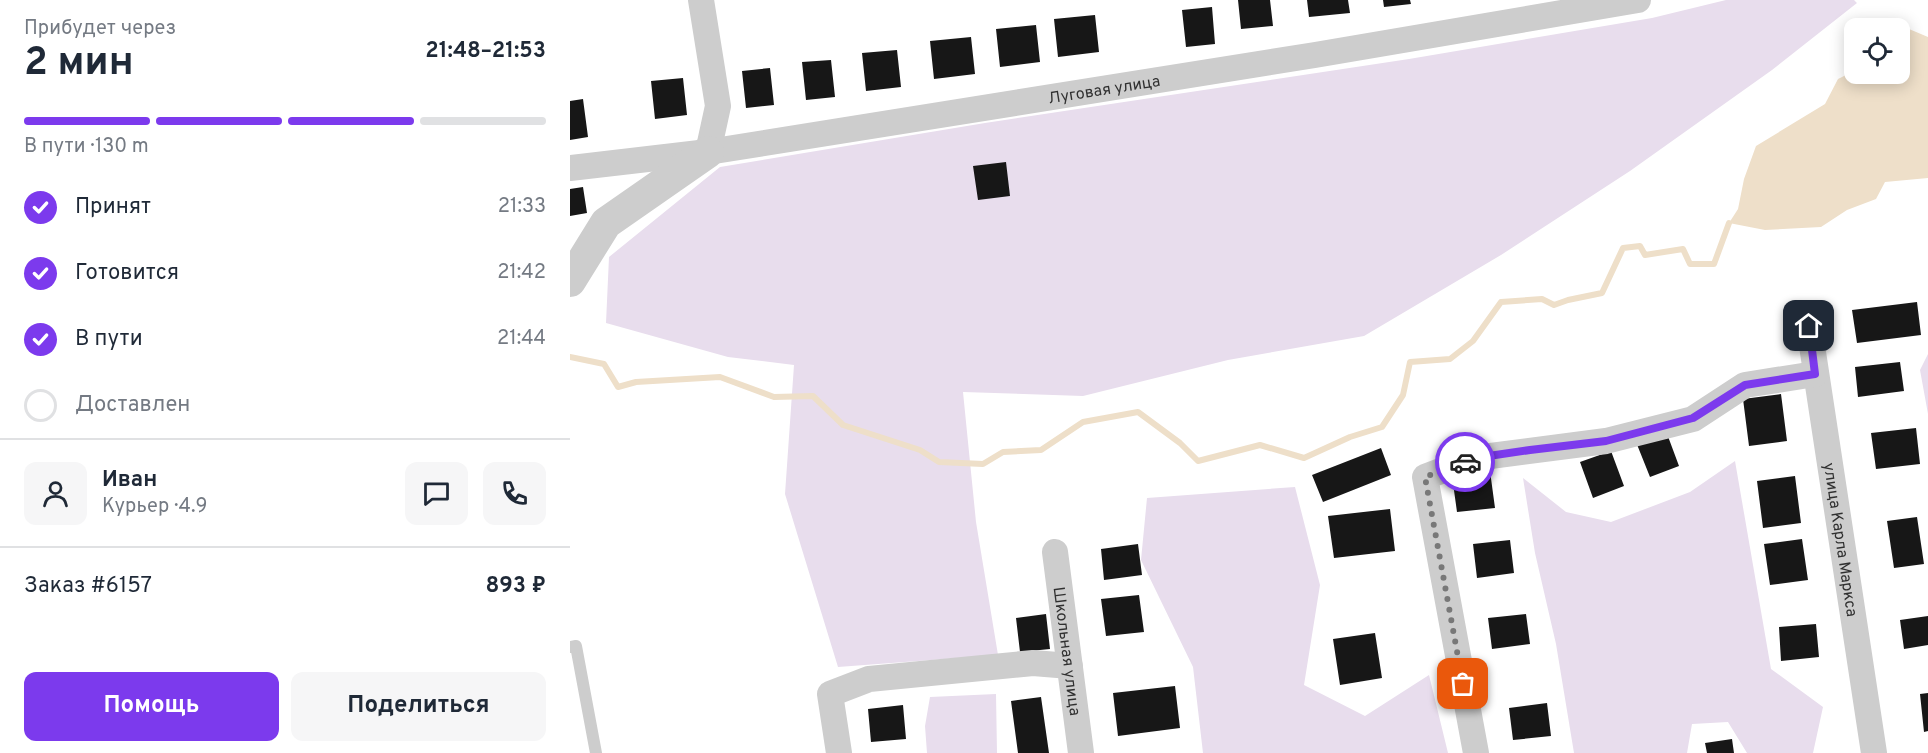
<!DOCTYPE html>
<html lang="ru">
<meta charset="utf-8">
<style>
body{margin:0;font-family:Overpass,sans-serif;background:#f6f6f7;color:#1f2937;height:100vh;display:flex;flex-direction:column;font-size:22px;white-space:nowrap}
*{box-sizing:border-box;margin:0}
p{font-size:20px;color:#747a83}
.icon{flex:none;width:33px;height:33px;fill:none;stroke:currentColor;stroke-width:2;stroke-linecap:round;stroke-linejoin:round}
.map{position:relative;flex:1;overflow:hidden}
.details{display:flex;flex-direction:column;background:#fff;width:570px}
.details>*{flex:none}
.controls{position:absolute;left:1274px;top:18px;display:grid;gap:12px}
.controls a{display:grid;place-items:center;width:66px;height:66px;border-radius:12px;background:#fff;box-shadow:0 3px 15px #0003;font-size:30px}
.pin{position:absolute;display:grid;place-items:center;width:51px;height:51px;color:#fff;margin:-26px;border-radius:12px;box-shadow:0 3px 9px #0006}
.courier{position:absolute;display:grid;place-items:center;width:60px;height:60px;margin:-30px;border:4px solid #7c3aed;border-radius:50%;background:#fff;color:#222;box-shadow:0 2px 8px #0007}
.summary em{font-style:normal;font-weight:700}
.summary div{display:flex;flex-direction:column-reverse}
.summary{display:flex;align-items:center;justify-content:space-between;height:102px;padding:0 24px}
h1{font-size:39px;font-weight:700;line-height:45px}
.bar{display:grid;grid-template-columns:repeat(4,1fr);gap:9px 6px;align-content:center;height:72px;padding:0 24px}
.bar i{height:8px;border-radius:4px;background:#e0e1e3}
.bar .current{background:#7c3aed}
.bar p{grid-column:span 4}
.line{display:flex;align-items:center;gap:15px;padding:0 24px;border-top:2px solid #e0e1e3}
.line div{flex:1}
.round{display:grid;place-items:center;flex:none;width:63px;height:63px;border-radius:12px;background:#f6f6f7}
ol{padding:0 24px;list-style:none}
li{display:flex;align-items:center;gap:18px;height:66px}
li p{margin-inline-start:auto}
li .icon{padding:6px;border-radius:50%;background:#7c3aed;color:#fff;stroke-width:4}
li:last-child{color:#747a83}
li i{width:33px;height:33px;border:3px solid #e0e1e3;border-radius:50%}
.primary-button{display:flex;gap:12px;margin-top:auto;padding:12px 24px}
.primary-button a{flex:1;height:69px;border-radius:12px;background:#7c3aed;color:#fff;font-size:24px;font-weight:700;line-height:69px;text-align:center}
.primary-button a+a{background:#f6f6f7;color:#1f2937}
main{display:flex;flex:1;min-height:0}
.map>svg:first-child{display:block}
</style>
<main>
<section class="details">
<div class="summary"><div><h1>2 мин</h1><p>Прибудет через</p></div><em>21:48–21:53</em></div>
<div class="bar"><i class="current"></i><i class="current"></i><i class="current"></i><i></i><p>В пути · 130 m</p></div>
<ol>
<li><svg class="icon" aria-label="check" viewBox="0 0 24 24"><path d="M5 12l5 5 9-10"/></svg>Принят<p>21:33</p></li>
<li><svg class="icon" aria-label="check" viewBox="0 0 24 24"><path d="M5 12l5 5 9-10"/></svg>Готовится<p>21:42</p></li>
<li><svg class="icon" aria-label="check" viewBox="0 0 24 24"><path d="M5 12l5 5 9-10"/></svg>В пути<p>21:44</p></li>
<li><i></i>Доставлен</li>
</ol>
<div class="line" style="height:108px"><a class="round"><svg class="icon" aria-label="person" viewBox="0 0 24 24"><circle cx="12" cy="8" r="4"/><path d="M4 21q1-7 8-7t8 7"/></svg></a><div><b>Иван</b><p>Курьер · 4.9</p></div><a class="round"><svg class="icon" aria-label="chat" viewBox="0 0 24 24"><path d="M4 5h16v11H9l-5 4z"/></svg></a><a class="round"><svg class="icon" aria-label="phone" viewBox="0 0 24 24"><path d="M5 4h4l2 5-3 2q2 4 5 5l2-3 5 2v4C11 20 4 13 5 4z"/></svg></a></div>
<div class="line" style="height:78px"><div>Заказ #6157</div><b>893 ₽</b></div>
<div class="primary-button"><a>Помощь</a><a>Поделиться</a></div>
</section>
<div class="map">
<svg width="1358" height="753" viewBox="0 0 1358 753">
<rect width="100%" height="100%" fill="#fff"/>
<path fill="#e8dded" d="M1156,0H1284L1287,3L1202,70L1060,171L931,255L794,336L658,360L513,396L393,392L406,522L428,655L268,667L215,494L224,365L158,357L36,323L39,257L150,167L415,123L839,59L1082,18Z
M1358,354V414L1350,370Z
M1165,461L1201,669L1253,707L1243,753H1177L1158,722L1122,724L1117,753H1004L986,644L965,553L953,478L996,512L1041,522L1120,492Z
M725,487L750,585L734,685L795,716L859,675L878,753H633L623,667L571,560L577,498Z
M426,694L427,753H357L355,726L360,697Z"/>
<path fill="#eedfc9" d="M1339,29L1358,37V178L1315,182L1306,199L1277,210L1251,227L1195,230L1159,223L1168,209L1174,179L1186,146L1255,104L1268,79L1284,71V74H1329V33Z"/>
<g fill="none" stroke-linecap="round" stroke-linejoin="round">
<path stroke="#eedfc9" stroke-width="6" d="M0,357L34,364L48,387L66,382L150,377L204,397L243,396L273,425L350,450L369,462L413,464L433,452L471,450L513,422L568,412L610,443L628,461L690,445L734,458L780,437L812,427L833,395L840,362L880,359L903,341L931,302L972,299L984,305L998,300L1032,293L1053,248L1070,246L1075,255L1113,249L1120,264H1144L1159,223"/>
</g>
<path fill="#171717" d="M668,0H700L703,26L671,29Z
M737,0H778L780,13L739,17Z
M813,0H840L841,4L814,7Z
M642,7L645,44L616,47L612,10Z
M525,15L529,52L488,57L484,19Z
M466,25L470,62L430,67L426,29Z
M401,37L405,74L364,79L360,41Z
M327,50L331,87L296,91L292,53Z
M261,60L265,97L236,100L232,62Z
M200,68L204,105L176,108L172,71Z
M113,78L117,115L85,119L81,81Z
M13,99L18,137L0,140V101Z
M436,162L440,196L408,200L403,166Z
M13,187L17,213L0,216V189Z
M1347,302L1351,335L1287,343L1282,310Z
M1330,362L1334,391L1288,397L1285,367Z
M1211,394L1217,441L1179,446L1173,399Z
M1346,428L1350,464L1306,469L1301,433Z
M1096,431L1109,466L1080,477L1066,442Z
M811,448L821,475L753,502L742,475Z
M1041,451L1054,486L1023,498L1010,462Z
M920,471L925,508L887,512L882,476Z
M1225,476L1231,523L1193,528L1187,481Z
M820,509L825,551L764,558L758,516Z
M1347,517L1354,564L1324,568L1317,521Z
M1232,539L1238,580L1200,585L1194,544Z
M940,540L944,573L907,578L903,544Z
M568,544L572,575L534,580L531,549Z
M569,595L574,632L536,636L531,599Z
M476,614L480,649L450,652L446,618Z
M956,614L960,644L922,649L918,618Z
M1358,616V645L1334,649L1330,620Z
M1246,624L1249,657L1211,661L1209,627Z
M805,633L812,678L770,685L763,639Z
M605,686L610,728L548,736L543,693Z
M1358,693V731L1354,732L1350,694Z
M471,697L479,753H448L441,701Z
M977,703L981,736L943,740L939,708Z
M333,705L336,739L301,742L298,709Z
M1162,739L1164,753H1137L1135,743Z"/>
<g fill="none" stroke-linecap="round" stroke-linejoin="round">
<path stroke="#cdcdcd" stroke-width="12" d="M0,647L6,646L26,753"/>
<g stroke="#cdcdcd" stroke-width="26">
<path d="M131,0L148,106L138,152"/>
<path id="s1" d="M0,168L138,152L745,55L1068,0"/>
<path id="s2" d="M1239,326L1304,753"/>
<path id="s3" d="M485,552L511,753"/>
<path d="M269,753L260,694L299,679L463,663L500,666"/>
<path d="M906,753L855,477L905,458L1036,441L1123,419L1175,385L1245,374"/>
</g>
<path stroke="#cdcdcd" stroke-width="32" d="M0,281L36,223L138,152"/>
</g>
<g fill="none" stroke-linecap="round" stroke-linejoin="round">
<path stroke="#787878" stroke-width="6" stroke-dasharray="0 10.8" d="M893,684L855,477L895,462"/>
<path stroke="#7c3aed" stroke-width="8" d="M895,462L905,458L960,450L1036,441L1123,418L1175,385L1245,374L1239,326"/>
</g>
<g text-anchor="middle" stroke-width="6" stroke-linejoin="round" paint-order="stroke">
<g font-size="16" fill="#303030" stroke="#fff">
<text dy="6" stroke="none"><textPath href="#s1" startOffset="540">Луговая улица</textPath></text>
<text dy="6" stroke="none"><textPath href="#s2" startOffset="216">улица Карла Маркса</textPath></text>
<text dy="6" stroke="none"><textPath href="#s3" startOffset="100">Школьная улица</textPath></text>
</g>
</g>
</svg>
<div class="controls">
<a><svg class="icon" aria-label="locate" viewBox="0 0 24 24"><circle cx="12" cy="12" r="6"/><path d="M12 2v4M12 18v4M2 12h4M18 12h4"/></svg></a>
</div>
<div class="pin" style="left:893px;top:684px;background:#ea580c"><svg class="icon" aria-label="bag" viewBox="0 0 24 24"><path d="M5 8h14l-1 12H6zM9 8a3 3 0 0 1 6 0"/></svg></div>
<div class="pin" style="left:1239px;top:326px;background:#1f2937"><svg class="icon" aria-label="home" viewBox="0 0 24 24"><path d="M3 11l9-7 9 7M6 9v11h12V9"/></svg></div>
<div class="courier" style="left:895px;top:462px"><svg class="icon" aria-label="car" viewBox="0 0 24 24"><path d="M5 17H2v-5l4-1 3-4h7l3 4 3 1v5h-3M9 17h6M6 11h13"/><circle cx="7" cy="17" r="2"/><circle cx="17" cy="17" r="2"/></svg></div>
</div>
</main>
